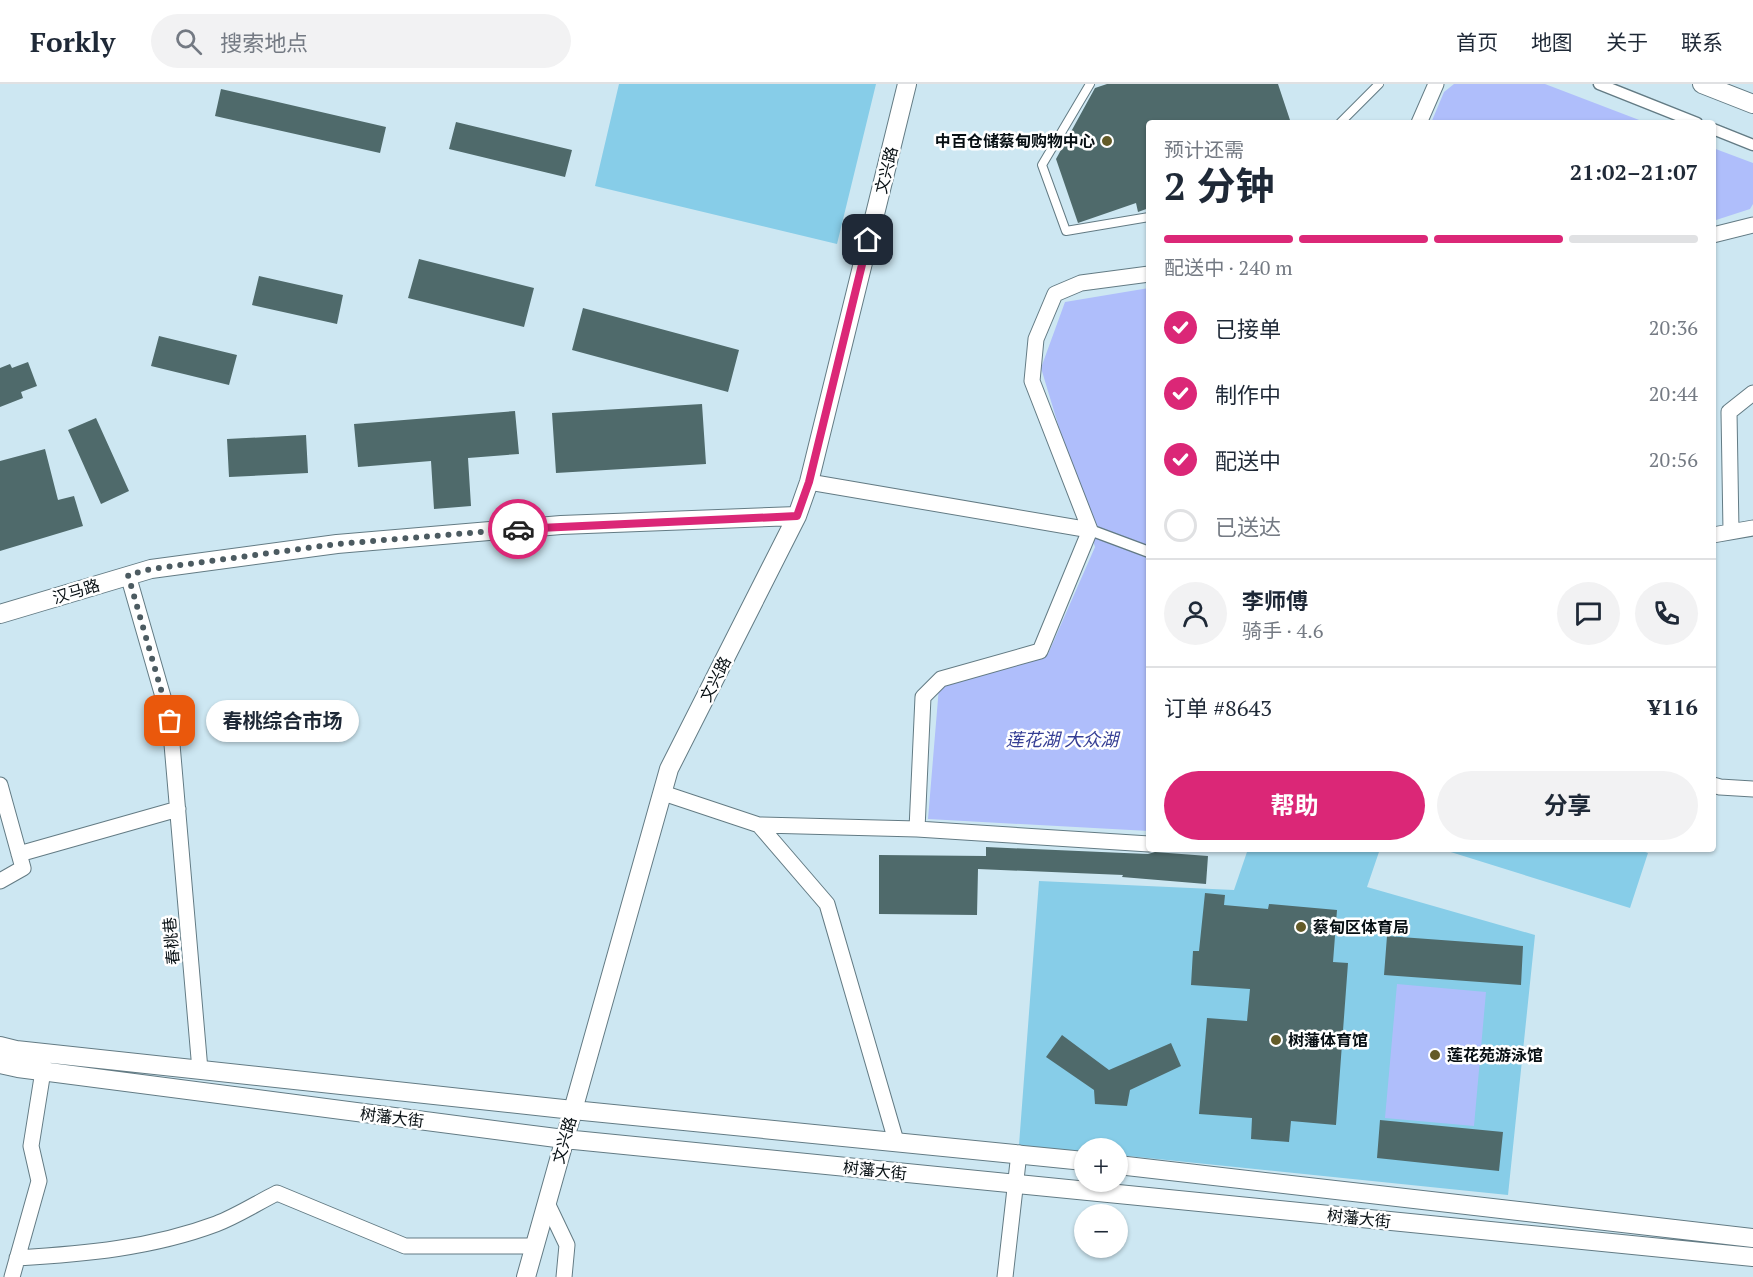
<!DOCTYPE html>
<html lang="zh">
<meta charset="utf-8">
<style>
body{margin:0;font-family:"PT Serif","Noto Sans SC",serif;background:#f2f2f3;color:#1f2937;height:100vh;display:flex;flex-direction:column;font-size:22px;white-space:nowrap}
*{box-sizing:border-box;margin:0}
p{font-size:20px;color:#747a83}
.icon{flex:none;width:33px;height:33px;fill:none;stroke:currentColor;stroke-width:2;stroke-linecap:round;stroke-linejoin:round}
.map{position:relative;flex:1;overflow:hidden}
.sheet{position:absolute;left:1146px;top:36px;width:570px;height:732px;display:flex;flex-direction:column;background:#fff;border-radius:6px;box-shadow:0 2px 4px #0004}
.sheet>*{flex:none}
.tools{position:absolute;left:1074px;top:1054px;display:grid;gap:12px}
.tools a{display:grid;place-items:center;width:54px;height:54px;border-radius:50%;background:#fff;box-shadow:0 2px 4px #0004;font-size:30px}
.pin{position:absolute;display:grid;place-items:center;width:51px;height:51px;color:#fff;margin:-26px;border-radius:12px;box-shadow:0 3px 9px #0006}
.courier{position:absolute;display:grid;place-items:center;width:60px;height:60px;margin:-30px;border:4px solid #db2777;border-radius:50%;background:#fff;color:#222;box-shadow:0 2px 8px #0007}
.bubble{position:absolute;height:42px;border-radius:21px;background:#fff;box-shadow:0 2px 4px #0004;font-size:20px;font-weight:700;line-height:42px;text-align:center}
.overview em{font-style:normal;font-weight:700}
.overview div{display:flex;flex-direction:column-reverse}
.overview{display:flex;align-items:center;justify-content:space-between;height:102px;padding:0 18px}
h1{font-size:39px;font-weight:700;line-height:45px}
.bar{display:grid;grid-template-columns:repeat(4,1fr);gap:9px 6px;align-content:center;height:72px;padding:0 18px}
.bar i{height:8px;border-radius:4px;background:#e0e1e3}
.bar .active{background:#db2777}
.bar p{grid-column:span 4}
.line{display:flex;align-items:center;gap:15px;padding:0 18px;border-top:2px solid #e0e1e3}
.line div{flex:1}
.round{display:grid;place-items:center;flex:none;width:63px;height:63px;border-radius:32px;background:#f2f2f3}
ol{padding:0 18px;list-style:none}
li{display:flex;align-items:center;gap:18px;height:66px}
li p{margin-inline-start:auto}
li .icon{padding:6px;border-radius:50%;background:#db2777;color:#fff;stroke-width:4}
li:last-child{color:#747a83}
li i{width:33px;height:33px;border:3px solid #e0e1e3;border-radius:50%}
.cta{display:flex;gap:12px;margin-top:auto;padding:12px 18px}
.cta a{flex:1;height:69px;border-radius:36px;background:#db2777;color:#fff;font-size:24px;font-weight:700;line-height:69px;text-align:center}
.cta a+a{background:#f2f2f3;color:#1f2937}
header{display:flex;align-items:center;gap:36px;box-sizing:border-box;height:84px;padding:0 30px;background:#fff;border-bottom:2px solid #e0e1e3}
header strong{font-size:28px}
nav{display:flex;gap:33px;margin-inline-start:auto;font-size:21px}
.search{width:420px;height:54px;background:#f2f2f3;display:flex;align-items:center;gap:15px;box-sizing:border-box;padding:0 21px;border-radius:33px;color:#747a83;font-size:22px}
.map>svg:first-child{display:block}
</style>
<header>
<strong>Forkly</strong>
<div class="search"><svg class="icon" aria-label="search" viewBox="0 0 24 24"><circle cx="10" cy="10" r="6"/><path d="M15 15l6 6"/></svg>搜索地点</div>
<nav><a>首页</a><a>地图</a><a>关于</a><a>联系</a></nav>
</header>
<div class="map">
<svg width="1753" height="1193" viewBox="0 0 1753 1193">
<rect width="100%" height="100%" fill="#cde7f2"/>
<path fill="#87cde8" d="M619,0H876L837,160L595,102Z
M1248,765H1380L1367,803L1535,851L1508,1111L1118,1071V1065H1084V1068L1019,1061L1039,797L1234,806Z
M1441,765H1637L1648,769L1630,824Z"/>
<path fill="#afbefb" d="M1454,0H1545L1647,39H1431L1444,8Z
M1713,64L1753,79V120L1750,125L1713,137Z
M1149,204V747L928,735L939,603L1048,570L1095,463L1041,284L1065,218Z
M1397,900L1486,908L1474,1042L1385,1034Z"/>
<path fill="#4f6a6b" d="M1107,0H1278L1291,39H1149V124L1138,128L1136,119L1078,139L1056,75L1095,4Z
M221,5L386,43L380,69L215,32Z
M456,38L572,66L565,93L449,65Z
M419,175L534,204L524,243L408,214Z
M259,192L343,211L337,240L252,221Z
M583,224L739,266L728,308L572,266Z
M159,252L237,271L229,301L151,282Z
M28,278L37,302L21,308L23,314L0,323V284L10,280L12,284Z
M702,320L706,380L556,389L552,329Z
M515,327L519,370L468,374L471,422L434,425L431,377L358,383L354,340Z
M96,334L129,407L101,420L68,346Z
M306,351L308,389L229,393L227,355Z
M45,365L58,416L74,412L83,442L0,467V377Z
M986,763L1124,769L1148,770L1155,768L1208,772L1206,800L1122,793L1123,791L978,785L977,831L879,830V771L986,772Z
M1205,809L1225,811L1224,821L1268,825L1269,820L1337,826L1333,878L1348,879L1336,1041L1291,1037L1289,1058L1251,1055L1252,1034L1199,1030L1207,934L1247,937L1250,905L1191,901L1193,867H1199Z
M1387,852L1523,862L1521,901L1384,891Z
M1062,951L1109,986L1171,959L1181,982L1130,1006L1127,1022L1095,1020L1094,1006L1046,973Z
M1380,1036L1503,1048L1499,1087L1377,1074Z"/>
<g fill="none" stroke-linecap="round" stroke-linejoin="round">
<defs>
<path id="service" d="M1090,0L1042,81L1066,147L1149,133
M1340,39L1379,0"/>
<path id="pedestrian" d="M1599,0L1697,39
M1713,45L1753,61
M1090,446L1149,468"/>
<path id="minor" d="M1419,39L1436,0
M1713,151L1753,141
M809,398L1090,446
M1731,447L1729,328L1753,309
M1713,451L1753,444
M128,491L170,637L200,986
M0,701L23,784L0,797
M1713,701L1720,703L1753,705
M663,709L759,741L827,820L896,1057
M759,741L917,745L1149,760
M917,745L923,613L941,595L1040,567L1090,446L1032,297L1036,255L1055,210L1081,199L1149,190
M19,770L178,725
M547,1119L567,1161L564,1193
M17,1174C84,1170 152,1164 216,1140C237,1132 257,1119 277,1109L405,1162H535
M12,1193L39,1097L31,1062L43,987V978
M1005,1193L1019,1069"/>
<path id="tertiary" d="M1702,0L1753,20
M0,530L151,485L337,460L561,441L797,432
M0,962L16,966L573,1026L1084,1077
M0,980L18,984L564,1055L1753,1173
M1118,1081L1753,1154
M526,1193L669,685L797,432L809,398L907,0"/>
</defs>
<use href="#service" stroke="#637b84" stroke-width="10"/>
<use href="#pedestrian" stroke="#637b84" stroke-width="13"/>
<use href="#minor" stroke="#637b84" stroke-width="17"/>
<use href="#tertiary" stroke="#637b84" stroke-width="20"/>
<use href="#service" stroke="#fff" stroke-width="8"/>
<use href="#pedestrian" stroke="#fff" stroke-width="10"/>
<use href="#minor" stroke="#fff" stroke-width="15"/>
<use href="#tertiary" stroke="#fff" stroke-width="18"/>
</g>
<g fill="none" stroke-linecap="round" stroke-linejoin="round">
<path stroke="#4c5b61" stroke-width="6" stroke-dasharray="0 10.8" d="M170,637L128,491L151,485L337,460L518,445"/>
<path stroke="#db2777" stroke-width="8" d="M518,445L797,432L809,398L868,156"/>
</g>
<g fill="#635b28" stroke="#fff" stroke-width="2">
<circle cx="1107" cy="57" r="6"/>
<circle cx="1301" cy="843" r="6"/>
<circle cx="1276" cy="956" r="6"/>
<circle cx="1435" cy="971" r="6"/>
</g>
<g text-anchor="middle" stroke-width="5" stroke-linejoin="round" paint-order="stroke">
<g font-size="16" font-weight="bold" fill="#070f13" stroke="#fff" text-anchor="start">
<text x="1095" y="63" text-anchor="end">中百仓储蔡甸购物中心</text>
<text x="1313" y="849">蔡甸区体育局</text>
<text x="1288" y="962">树藩体育馆</text>
<text x="1447" y="977">莲花苑游泳馆</text>
</g>
<g font-size="16" fill="#070f13" stroke="#fff">
<text transform="translate(886 86) rotate(-76)" y="6">文兴路</text>
<text transform="translate(76 507) rotate(-17)" y="6">汉马路</text>
<text transform="translate(715 595) rotate(-63)" y="6">文兴路</text>
<text transform="translate(171 857) rotate(-95)" y="6">春桃巷</text>
<text transform="translate(392 1033) rotate(7)" y="6">树藩大街</text>
<text transform="translate(564 1056) rotate(-74)" y="6">文兴路</text>
<text transform="translate(875 1086) rotate(6)" y="6">树藩大街</text>
<text transform="translate(1359 1134) rotate(6)" y="6">树藩大街</text>
</g>
<g font-size="18" font-style="italic" fill="#353e94" stroke="#fff">
<text x="1062" y="662">莲花湖 大众湖</text>
</g>
</g>
</svg>
<div class="tools">
<a>+</a>
<a>−</a>
</div>
<div class="pin" style="left:170px;top:637px;background:#ea580c"><svg class="icon" aria-label="bag" viewBox="0 0 24 24"><path d="M5 8h14l-1 12H6zM9 8a3 3 0 0 1 6 0"/></svg></div>
<div class="pin" style="left:868px;top:156px;background:#1f2937"><svg class="icon" aria-label="home" viewBox="0 0 24 24"><path d="M3 11l9-7 9 7M6 9v11h12V9"/></svg></div>
<div class="courier" style="left:518px;top:445px"><svg class="icon" aria-label="car" viewBox="0 0 24 24"><path d="M5 17H2v-5l4-1 3-4h7l3 4 3 1v5h-3M9 17h6M6 11h13"/><circle cx="7" cy="17" r="2"/><circle cx="17" cy="17" r="2"/></svg></div>
<div class="bubble" style="left:206px;top:616px;width:153px">春桃综合市场</div>
<section class="sheet">
<div class="overview"><div><h1>2 分钟</h1><p>预计还需</p></div><em>21:02–21:07</em></div>
<div class="bar"><i class="active"></i><i class="active"></i><i class="active"></i><i></i><p>配送中 · 240 m</p></div>
<ol>
<li><svg class="icon" aria-label="check" viewBox="0 0 24 24"><path d="M5 12l5 5 9-10"/></svg>已接单<p>20:36</p></li>
<li><svg class="icon" aria-label="check" viewBox="0 0 24 24"><path d="M5 12l5 5 9-10"/></svg>制作中<p>20:44</p></li>
<li><svg class="icon" aria-label="check" viewBox="0 0 24 24"><path d="M5 12l5 5 9-10"/></svg>配送中<p>20:56</p></li>
<li><i></i>已送达</li>
</ol>
<div class="line" style="height:108px"><a class="round"><svg class="icon" aria-label="person" viewBox="0 0 24 24"><circle cx="12" cy="8" r="4"/><path d="M4 21q1-7 8-7t8 7"/></svg></a><div><b>李师傅</b><p>骑手 · 4.6</p></div><a class="round"><svg class="icon" aria-label="chat" viewBox="0 0 24 24"><path d="M4 5h16v11H9l-5 4z"/></svg></a><a class="round"><svg class="icon" aria-label="phone" viewBox="0 0 24 24"><path d="M5 4h4l2 5-3 2q2 4 5 5l2-3 5 2v4C11 20 4 13 5 4z"/></svg></a></div>
<div class="line" style="height:78px"><div>订单 #8643</div><b>¥116</b></div>
<div class="cta"><a>帮助</a><a>分享</a></div>
</section>
</div>
